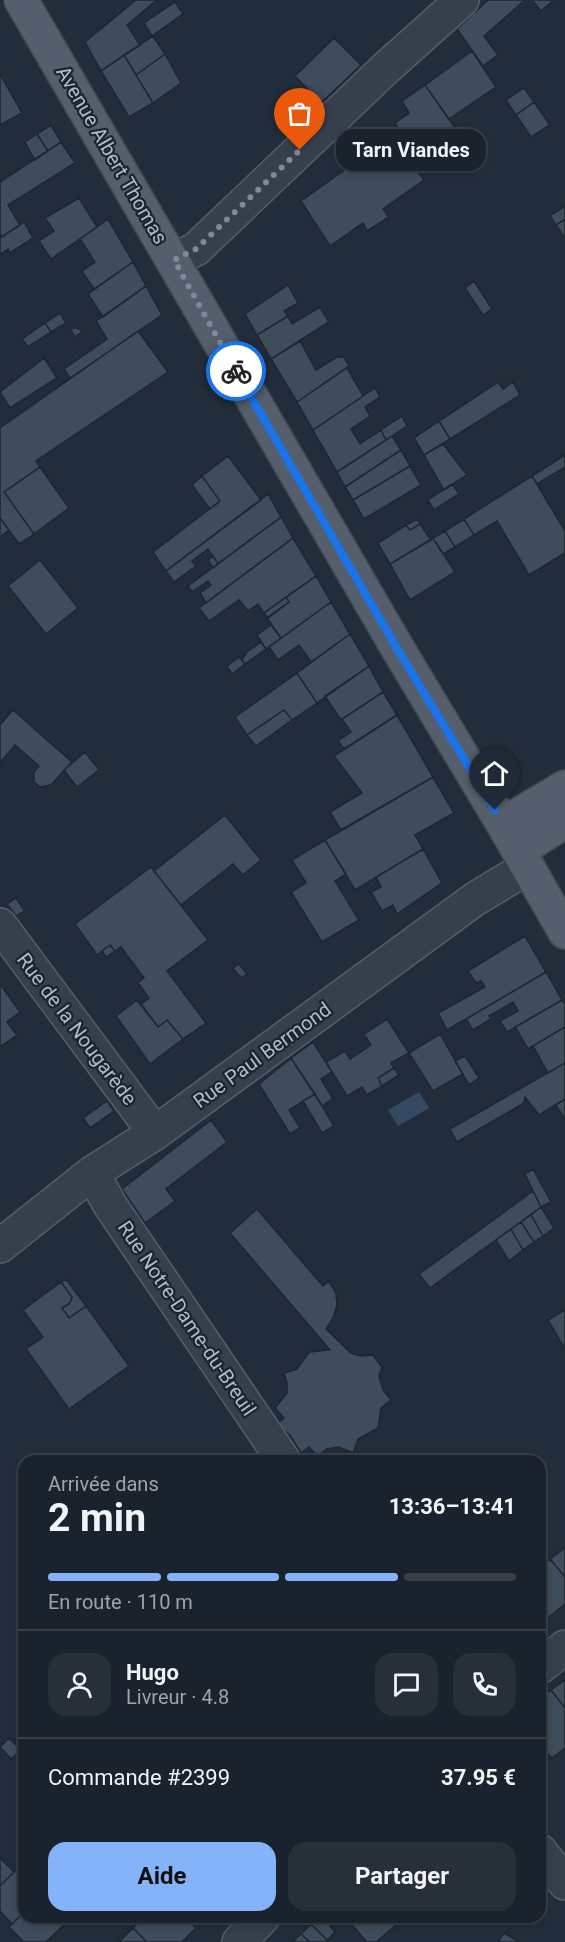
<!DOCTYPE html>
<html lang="fr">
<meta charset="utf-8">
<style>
body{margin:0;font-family:Roboto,sans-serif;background:#272f39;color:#f1f3f6;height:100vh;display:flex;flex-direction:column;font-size:22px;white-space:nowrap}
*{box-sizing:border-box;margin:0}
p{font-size:20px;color:#9fa4aa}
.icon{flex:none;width:33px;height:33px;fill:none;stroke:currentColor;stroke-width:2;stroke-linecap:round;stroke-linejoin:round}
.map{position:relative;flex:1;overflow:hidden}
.details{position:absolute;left:18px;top:1455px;width:528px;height:468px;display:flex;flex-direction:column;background:#1a222d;border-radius:18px;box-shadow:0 3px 9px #0003,0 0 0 2px #383f49}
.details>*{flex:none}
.pin{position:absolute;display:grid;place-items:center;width:51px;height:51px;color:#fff;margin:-62px -26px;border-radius:50% 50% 50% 0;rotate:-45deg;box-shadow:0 0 6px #0007}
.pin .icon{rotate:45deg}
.courier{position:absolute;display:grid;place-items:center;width:60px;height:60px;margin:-30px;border:4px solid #1a73e8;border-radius:50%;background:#fff;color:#222;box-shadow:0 2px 8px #0007}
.bubble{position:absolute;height:42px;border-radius:18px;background:#1a222d;box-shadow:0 3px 9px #0003,0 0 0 2px #383f49;font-size:20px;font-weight:700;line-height:42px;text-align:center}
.head em{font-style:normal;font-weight:700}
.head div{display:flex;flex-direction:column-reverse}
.head{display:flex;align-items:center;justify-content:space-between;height:102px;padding:0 30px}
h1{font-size:39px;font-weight:700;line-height:45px}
.bar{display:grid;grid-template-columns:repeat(4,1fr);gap:9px 6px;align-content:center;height:72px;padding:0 30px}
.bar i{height:8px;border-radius:4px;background:#383f49}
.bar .current{background:#85b3f9}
.bar p{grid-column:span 4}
.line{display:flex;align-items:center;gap:15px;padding:0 30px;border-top:2px solid #383f49}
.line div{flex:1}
.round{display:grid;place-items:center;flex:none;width:63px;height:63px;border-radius:18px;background:#272f39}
.button{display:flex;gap:12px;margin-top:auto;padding:12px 30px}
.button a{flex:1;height:69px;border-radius:18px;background:#85b3f9;color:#111;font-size:24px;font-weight:700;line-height:69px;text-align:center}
.button a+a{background:#272f39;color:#f1f3f6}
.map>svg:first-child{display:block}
</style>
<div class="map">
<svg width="565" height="1942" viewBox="0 0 565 1942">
<rect width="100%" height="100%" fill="#222d3c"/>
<path fill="#354963" d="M419,1092L429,1108L398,1126L388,1110Z"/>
<path fill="#3e4c5b" stroke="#1d2633" stroke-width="1.5" d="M136,0H157L127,25L140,45L101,71L85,42Z
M488,0H525L484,36L498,55L483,66L457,29Z
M532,0H554L541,11Z
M175,2L183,14L152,36L144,23Z
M153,36L165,54L136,75L124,55Z
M334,38L361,65L321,103L295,76Z
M472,51L496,87L449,119L425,85Z
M165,54L181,83L153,103L136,75Z
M124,55L153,103L129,117L101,71Z
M0,74L22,113L0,125Z
M425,85L455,128L416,155L395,123L409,113L402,101Z
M524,88L534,102L516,115L506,100Z
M534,102L550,125L531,137L516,115Z
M51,125L61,142L48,151L37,134Z
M37,134L48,151L35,160L25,142Z
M394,136L407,156L389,170L374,149Z
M61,142L75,163L8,205L20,225L2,237L0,233V182Z
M374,149L389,170L407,156L424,180L383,209L389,217L367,231L363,223L330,246L301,201Z
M79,198L97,227L51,259L39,241L54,231L45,218Z
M565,206V219L556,225L550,216Z
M108,219L133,262L94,289L82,271L95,262L80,239Z
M565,219V238L556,225Z
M24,222L33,238L10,253L8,249L0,255V238Z
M133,262L146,286L103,317L88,294Z
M474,281L492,309L483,315L465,288Z
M288,285L298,303L284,311L288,316L257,335L245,314Z
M146,286L162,315L70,378L64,369L107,339L96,321Z
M320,307L329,322L271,359L257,335L288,316L292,324Z
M60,313L66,323L51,332L45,323Z
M45,323L51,332L28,347L22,339Z
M70,328H77L83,331L75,337Z
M138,331L168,372L36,461L40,467L4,492L34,534L19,544L0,518V428Z
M300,341L316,370L337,357H344L349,366L297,402L271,359Z
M44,358L57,378L10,408L0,392Z
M347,368L363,396L313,430L297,402Z
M498,382L503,389L513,382L520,395L450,439L439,421Z
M375,388L380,397L365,407L370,416L351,429L360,444L381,430L386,440L337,472L313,430Z
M402,416L407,426L386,440L381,430Z
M439,421L450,439L424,455L414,438Z
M392,436L401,450L345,487L337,472Z
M443,444L467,475L444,490L424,455Z
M401,450L410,466L353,500L345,487Z
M565,455V467L537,484L532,476Z
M228,456L261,500L166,571L153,552L220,501L202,476Z
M410,466L421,485L364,519L353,500Z
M40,467L69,508L34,534L4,492Z
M202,476L220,501L210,509L192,485Z
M532,476L565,531V553L529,575L497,521L474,535L464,519Z
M452,484L459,494L434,510L428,500Z
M268,494L281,517L218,564L208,549L192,561L196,566L174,582L166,571Z
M281,517L293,538L206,603L200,593L211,585L208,581L192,592L188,586Z
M0,518L9,530L0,537Z
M417,519L420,524L410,530L406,525Z
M464,519L474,535L455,547L445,531Z
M420,524L431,540L390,564L378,543L406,525L410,530Z
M445,531L455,547L443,554L433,538Z
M293,538L316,576L264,613L258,604L248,611L239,600L209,621L199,608Z
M433,538L455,572L410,600L390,564Z
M213,556L218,564L213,568L208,560Z
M40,560L78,608L46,634L8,586Z
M316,576L331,602L281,638L267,618L289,602L286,597Z
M286,597L289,602L268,618L264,613Z
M331,602L350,634L311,662L299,645L278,660L269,647Z
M271,625L281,638L266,649L257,635Z
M350,634L369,666L317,703L297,673Z
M261,642L266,649L245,664L242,660L247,652Z
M239,657L245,664L232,674L227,666Z
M369,666L383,692L341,720L325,696Z
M297,673L317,703L292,720L284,710L247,735L235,717Z
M383,692L397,715L344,749L338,741L351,732L342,719Z
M13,710L72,762L51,785L40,787L34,782V772L39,766L15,745L0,763V725Z
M284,710L292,720L256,746L247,735Z
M397,715L433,777L341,830L330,812L362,793L334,756Z
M85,752L99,770L77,787L64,770Z
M433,777L454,813L415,835L423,849L355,890L325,840Z
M225,815L261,860L243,875L233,864L181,905L154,871Z
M325,840L346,874L335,881L359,920L322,942L291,892L306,883L292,860Z
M423,849L442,883L397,914L393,905L382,911L371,892L381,887L376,877Z
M151,867L208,940L167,971L206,1023L183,1039L167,1020L158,1027L141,1004L149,998L138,983L144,978L121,947L115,951L110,945L97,955L75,924Z
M16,898L25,911L16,916L7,904Z
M525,936L546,972L447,1030L438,1013L485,987L481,981L476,983L468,971Z
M110,945L115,951L106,957L102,951Z
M239,964L247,974L241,978L233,968Z
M546,972L562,1000L507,1032L500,1021L518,1011L513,1002L489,1016L491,1019L473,1030L466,1019Z
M0,984L20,1012L7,1022L17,1035L0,1047Z
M137,1000L158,1027L167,1020L183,1039L150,1064L116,1016Z
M562,1000L565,1004V1027L528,1049L515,1027Z
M387,1019L409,1053L391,1063L394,1068L378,1078L382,1086L367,1095L362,1087L347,1096L326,1062L345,1051L350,1059L371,1045L364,1034Z
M565,1027V1063L548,1073L533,1046Z
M440,1034L463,1074L433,1091L409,1053Z
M313,1042L332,1072L321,1079L333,1099L322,1106L291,1058Z
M465,1056L479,1078L469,1085L455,1061Z
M291,1058L315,1094L289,1110L300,1128L290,1134L259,1084Z
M565,1063V1099L539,1115L525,1097L524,1103L457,1142L450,1129Z
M394,1068L399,1075L382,1086L378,1078Z
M315,1094L334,1126L322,1133L303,1101Z
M565,1099V1120L556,1105Z
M107,1101L114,1111L90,1128L83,1118Z
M211,1120L227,1142L166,1189L175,1201L145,1223L122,1189Z
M533,1169L551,1202L541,1207L525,1174Z
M533,1191L541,1207L430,1288L419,1274Z
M541,1207L554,1228L543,1236L531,1215Z
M257,1209L323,1286L329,1281L336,1293L337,1305L333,1318L326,1329L351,1353L361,1356L373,1355L382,1367L379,1376L383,1390L391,1400L381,1408L378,1428L358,1439L353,1453L339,1447L327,1449L317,1456L309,1447L301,1453L290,1435L276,1425L284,1418L275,1408L287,1393V1383L284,1373L297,1369L309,1352L330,1350L230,1233Z
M531,1215L543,1236L534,1242L521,1222Z
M521,1222L534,1242L523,1250L511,1229Z
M511,1229L523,1250L509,1261L496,1240Z
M66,1279L86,1306L69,1318L62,1308L70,1303L72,1297L61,1282Z
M61,1282L72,1297L70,1303L62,1308L69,1318L86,1306L129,1366L69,1409L26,1349L43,1337L23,1310Z
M565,1310V1349L548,1320Z
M565,1548V1577L550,1559Z
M550,1559L565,1577V1604L545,1620L540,1614V1567Z
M565,1680V1708L551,1690Z
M551,1690L565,1708V1748L552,1758L540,1747V1699Z
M9,1738L21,1750L11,1759L0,1747Z
M0,1858L14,1872L0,1886Z
M24,1862V1912L12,1924L0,1911V1886Z
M24,1912V1917H72L46,1942H24L9,1927Z
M144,1917H185L196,1928L182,1942H147L133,1928Z
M317,1917H323L335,1932L327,1940L311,1924Z
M345,1917H405L376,1942H367Z
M311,1924L327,1940L325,1942H310L301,1934Z
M133,1928L147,1942H119Z
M504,1933L519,1942H498Z
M301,1934L310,1942H292Z"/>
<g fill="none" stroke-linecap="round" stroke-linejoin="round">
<defs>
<path id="minor" d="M174,260L196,249L386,68L462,0
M0,925L155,1133
M92,1173L110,1205L284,1461
M0,1246L92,1173L155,1133L475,899L528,867
M540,1667L565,1647
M540,1851L565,1883
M239,1942L263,1917"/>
<path id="major" d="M21,0L398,649L503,824L565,932
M503,824L565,787
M519,851L565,821"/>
</defs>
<use href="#minor" stroke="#545d6a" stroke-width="36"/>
<use href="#major" stroke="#3f4855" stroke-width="36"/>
<use href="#minor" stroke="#363f4c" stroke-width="33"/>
<use href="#major" stroke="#545e6c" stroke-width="33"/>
</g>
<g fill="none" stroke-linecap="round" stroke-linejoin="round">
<path stroke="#7f8997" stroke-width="6" stroke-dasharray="0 10.8" d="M236,371L174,260L196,249L300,150"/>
<path stroke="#1a73e8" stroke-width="8" d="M236,371L398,650L495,810"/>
</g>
<g text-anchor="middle" stroke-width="4.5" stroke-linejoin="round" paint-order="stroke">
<g font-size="20" fill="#b1bac8" stroke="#1b2431">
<text transform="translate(112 155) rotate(60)" y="7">Avenue Albert Thomas</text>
<text transform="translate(77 1029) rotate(53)" y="7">Rue de la Nougarède</text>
<text transform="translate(262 1055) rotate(-36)" y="7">Rue Paul Bermond</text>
<text transform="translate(187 1318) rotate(56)" y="7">Rue Notre-Dame-du-Breuil</text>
</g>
</g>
</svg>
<div class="pin" style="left:300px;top:150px;background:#ea580c"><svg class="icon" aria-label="bag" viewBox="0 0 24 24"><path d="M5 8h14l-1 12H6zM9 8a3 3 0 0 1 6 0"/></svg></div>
<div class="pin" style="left:495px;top:810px;background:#1f2937"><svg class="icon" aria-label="home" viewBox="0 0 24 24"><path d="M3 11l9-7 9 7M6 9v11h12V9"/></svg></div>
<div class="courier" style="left:236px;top:371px"><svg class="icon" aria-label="bike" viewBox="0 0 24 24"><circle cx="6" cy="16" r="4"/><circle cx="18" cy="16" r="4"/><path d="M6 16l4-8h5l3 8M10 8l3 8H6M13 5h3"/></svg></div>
<div class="bubble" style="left:336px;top:129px;width:150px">Tarn Viandes</div>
<section class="details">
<div class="head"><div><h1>2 min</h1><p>Arrivée dans</p></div><em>13:36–13:41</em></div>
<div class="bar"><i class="current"></i><i class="current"></i><i class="current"></i><i></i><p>En route · 110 m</p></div>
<div class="line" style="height:108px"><a class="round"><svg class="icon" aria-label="person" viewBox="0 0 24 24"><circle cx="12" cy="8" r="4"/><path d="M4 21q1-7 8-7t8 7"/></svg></a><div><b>Hugo</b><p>Livreur · 4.8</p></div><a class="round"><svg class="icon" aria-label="chat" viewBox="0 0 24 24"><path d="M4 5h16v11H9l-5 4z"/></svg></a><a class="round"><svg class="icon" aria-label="phone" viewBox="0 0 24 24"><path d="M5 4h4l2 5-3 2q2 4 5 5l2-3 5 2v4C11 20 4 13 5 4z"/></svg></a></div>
<div class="line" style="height:78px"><div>Commande #2399</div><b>37.95 €</b></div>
<div class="button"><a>Aide</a><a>Partager</a></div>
</section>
</div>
